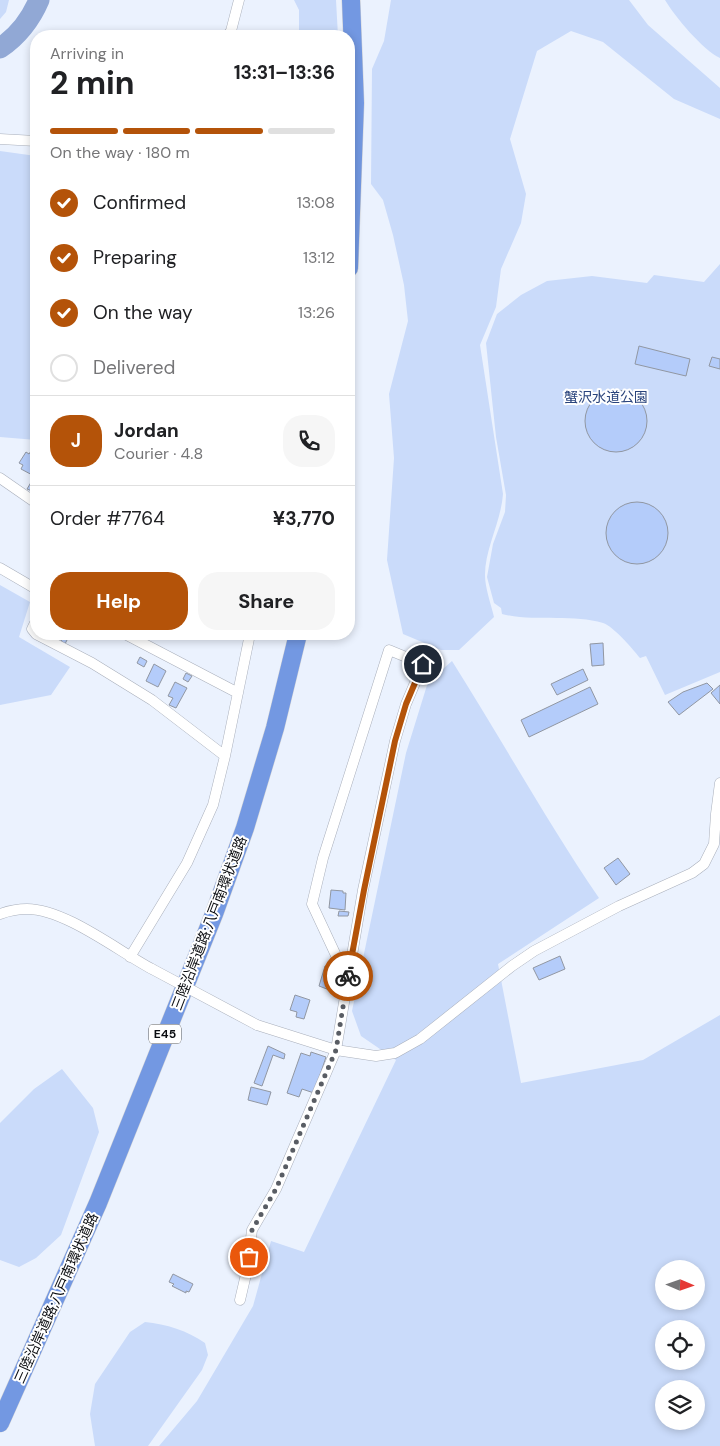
<!DOCTYPE html>
<meta charset="utf-8">
<style>
body{margin:0;font-family:"DM Sans","Noto Sans JP",sans-serif;background:#f6f6f6;color:#202124;height:100vh;display:flex;flex-direction:column;font-size:19px;white-space:nowrap}
*{box-sizing:border-box;margin:0}
p{font-size:16px;color:#757577}
.icon{flex:none;width:28px;height:28px;fill:none;stroke:currentColor;stroke-width:2;stroke-linecap:round;stroke-linejoin:round}
.map{position:relative;flex:1;overflow:hidden}
.side{position:absolute;left:30px;top:30px;width:325px;height:610px;display:flex;flex-direction:column;background:#fff;border-radius:20px;box-shadow:0 2px 8px #0003}
.side>*{flex:none}
.needle{width:32px;rotate:92deg}
.controls{position:absolute;left:655px;top:1260px;display:grid;gap:10px}
.controls a{display:grid;place-items:center;width:50px;height:50px;border-radius:50%;background:#fff;box-shadow:0 2px 8px #0003;font-size:25px}
.pin{position:absolute;display:grid;place-items:center;width:42px;height:42px;color:#fff;margin:-21px;border:2px solid #fff;border-radius:50%;box-shadow:0 1px 5px #0007}
.courier{position:absolute;display:grid;place-items:center;width:50px;height:50px;margin:-25px;border:4px solid #b45309;border-radius:50%;background:#fff;color:#222;box-shadow:0 1px 6px #0007}
.summary em{font-style:normal;font-weight:700}
.summary div{display:flex;flex-direction:column-reverse}
.summary{display:flex;align-items:center;justify-content:space-between;height:85px;padding:0 20px}
h1{font-size:32px;font-weight:700;line-height:38px}
.bar{display:grid;grid-template-columns:repeat(4,1fr);gap:8px 5px;align-content:center;height:60px;padding:0 20px}
.bar i{height:6px;border-radius:4px;background:#e0e0e0}
.bar .selected{background:#b45309}
.bar p{grid-column:span 4}
.line{display:flex;align-items:center;gap:12px;padding:0 20px;border-top:1px solid #e0e0e0}
.line div{flex:1}
.round{display:grid;place-items:center;flex:none;width:52px;height:52px;border-radius:20px;background:#f6f6f6}
ol{padding:0 20px;list-style:none}
li{display:flex;align-items:center;gap:15px;height:55px}
li p{margin-inline-start:auto}
li .icon{padding:5px;border-radius:50%;background:#b45309;color:#fff;stroke-width:4}
li:last-child{color:#757577}
li i{width:28px;height:28px;border:2px solid #e0e0e0;border-radius:50%}
.cta{display:flex;gap:10px;margin-top:auto;padding:10px 20px}
.cta a{flex:1;height:58px;border-radius:20px;background:#b45309;color:#fff;font-size:20px;font-weight:700;line-height:58px;text-align:center}
.cta a+a{background:#f6f6f6;color:#202124}
.map>svg:first-child{display:block}
</style>
<div class="map">
<svg width="720" height="1446" viewBox="0 0 720 1446">
<rect width="100%" height="100%" fill="#ebf2fe"/>
<path fill="#cadbfa" fill-rule="evenodd" d="M0,0H9L6,12L0,19Z
M294,0H336L338,36H299V10Z
M391,0H629L648,25L720,88V119L674,99L603,42L571,31L537,51L510,139L526,194L521,223L501,269L496,307L480,345L503,494C501,522 485,548 485,575C485,588 491,604 494,617L459,650H441L403,634L387,560L394,458L389,394L408,321L404,285L393,235L383,200L371,184L372,69L384,41Z
M665,0H720V58C703,50 675,17 665,0Z
M0,151L36,156V440L0,437Z
M720,264V672L665,695L646,656L640,658C633,649 613,626 603,623C573,614 534,622 502,614L501,608L494,603L487,577L493,544L505,512L506,495L496,437L486,343L497,314L521,295L547,281L592,276L647,283L654,275L704,282Z
M0,585L30,602L19,637L70,667L51,695L0,705Z
M452,661C502,740 547,822 599,898L498,964L521,1083L643,1060L720,1015V1446H159L197,1401L253,1306L271,1241L304,1252L396,1060L361,1036L352,1011L406,753L428,682ZM664,1269H696V1301H664ZM664,1329H696V1361H664ZM664,1389H696V1421H664Z
M62,1069L93,1108L99,1132L61,1235L36,1258L19,1267L0,1260V1123L34,1089Z
M145,1322C166,1324 188,1331 205,1343L208,1355L202,1370L148,1446H95L90,1414L95,1384L130,1332Z"/>
<g fill="none" stroke-linecap="round" stroke-linejoin="round">
<path stroke="#91a8d5" stroke-width="21" d="M0,48C17,37 31,19 39,0"/>
</g>
<path fill="#b4ccfa" stroke="#9197a2" d="M639,346L690,359L686,376L635,364Z
M712,357L720,359V369L709,366Z
M585 421a31 31 0 1 1 62 0a31 31 0 1 1-62 0Z
M31,451L36,454V477L21,469L23,465L19,463L26,452L29,454Z
M33,479L36,481V484L32,491L27,489Z
M606 533a31 31 0 1 1 62 0a31 31 0 1 1-62 0Z
M61,634H70L65,644L61,641L63,638L60,636Z
M603,643L604,665L592,666L590,644Z
M140,657L147,661L144,667L137,663Z
M154,664L166,671L158,687L146,681Z
M583,669L588,680L557,695L551,684Z
M186,673L192,676L188,682L183,679Z
M175,682L187,688L176,708L169,705L173,698L168,696Z
M707,683L713,689L679,715L668,702L683,692Z
M720,685V704L711,693Z
M590,687L598,704L529,737L521,720Z
M618,858L630,874L616,885L604,868Z
M331,890L343,891V893H346L345,910L329,908Z
M339,911L349,912L348,916H338Z
M560,956L565,969L539,980L533,968Z
M325,966L335,969L332,982L335,983L332,991L319,986Z
M295,995L310,1000L304,1019L296,1017L297,1012L290,1010Z
M268,1046L285,1054L284,1059L273,1055L262,1086L254,1083Z
M311,1052L326,1057L314,1093L302,1089L299,1097L287,1093L301,1053L310,1056Z
M251,1087L271,1092L267,1105L248,1100Z
M173,1274L193,1284L189,1292L186,1291V1293L172,1286L174,1284L169,1282Z"/>
<g fill="none" stroke-linecap="round" stroke-linejoin="round">
<defs>
<path id="street" d="M227,36L231,31L239,0
M0,139L36,141
M0,478L36,503
M0,568L36,589
M36,621L32,629L36,634L92,663L152,700L225,756
M125,634L238,693
M0,914C8,911 18,909 27,909C65,909 118,951 152,969
M130,957L187,863L213,805L225,756L250,634
M257,1025L336,1050L376,1056L395,1053L420,1039L512,966L534,951L619,906L692,873L704,864L714,844L716,814L720,783
M240,1300L247,1270L252,1230L276,1189L336,1050L363,890L395,741L406,704L423,664L389,650L323,858L312,904L347,979"/>
<path id="highway" d="M349,268L355,103L351,0
M0,1423L98,1203L214,914L245,828L275,728L298,634"/>
</defs>
<use href="#street" stroke="#a9afbb" stroke-width="11"/>
<use href="#highway" stroke="#d3d3d4" stroke-width="19"/>
<use href="#street" stroke="#fff" stroke-width="10"/>
<use href="#highway" stroke="#7398e2" stroke-width="18"/>
<defs>
<path id="street-bridge" d="M152,969L257,1025"/>
</defs>
<use href="#street-bridge" stroke="#a9afbb" stroke-width="11" stroke-linecap="butt"/>
<use href="#street-bridge" stroke="#fff" stroke-width="10"/>
</g>
<g fill="none" stroke-linecap="round" stroke-linejoin="round">
<path stroke="#595d64" stroke-width="5" stroke-dasharray="0 9" d="M249,1257L252,1230L276,1189L336,1050L348,976"/>
<path stroke="#b45309" stroke-width="6" d="M348,976L364,890L395,741L406,704L423,664"/>
</g>
<g text-anchor="middle" stroke-width="4" stroke-linejoin="round" paint-order="stroke">
<rect fill="#fff" stroke="#545658" stroke-width="1" x="149" y="1024.5" width="32" height="19" rx="4"/>
<g font-size="12" font-weight="bold" fill="#0b0d11">
<text x="165" y="1038">E45</text>
</g>
<g font-size="14" fill="#2a447c" stroke="#fff">
<text x="606" y="402">蟹沢水道公園</text>
</g>
<g font-size="14" fill="#0b0d11" stroke="#fff">
<text transform="translate(209 923) rotate(-69)" y="5">三陸沿岸道路;八戸南環状道路</text>
<text transform="translate(56 1298) rotate(-66)" y="5">三陸沿岸道路;八戸南環状道路</text>
</g>
</g>
</svg>
<div class="controls">
<a><svg class="needle" viewBox="-14 -14 28 28"><path d="M0-13l5 13h-10z" fill="#e53935"/><path d="M0 13l5-13h-10z" fill="#757577"/></svg></a>
<a><svg class="icon" aria-label="locate" viewBox="0 0 24 24"><circle cx="12" cy="12" r="6"/><path d="M12 2v4M12 18v4M2 12h4M18 12h4"/></svg></a>
<a><svg class="icon" aria-label="layers" viewBox="0 0 24 24"><path d="M12 4l9 5-9 5-9-5zM3 14l9 5 9-5"/></svg></a>
</div>
<div class="pin" style="left:249px;top:1257px;background:#ea580c"><svg class="icon" aria-label="bag" viewBox="0 0 24 24"><path d="M5 8h14l-1 12H6zM9 8a3 3 0 0 1 6 0"/></svg></div>
<div class="pin" style="left:423px;top:664px;background:#1f2937"><svg class="icon" aria-label="home" viewBox="0 0 24 24"><path d="M3 11l9-7 9 7M6 9v11h12V9"/></svg></div>
<div class="courier" style="left:348px;top:976px"><svg class="icon" aria-label="bike" viewBox="0 0 24 24"><circle cx="6" cy="16" r="4"/><circle cx="18" cy="16" r="4"/><path d="M6 16l4-8h5l3 8M10 8l3 8H6M13 5h3"/></svg></div>
<section class="side">
<div class="summary"><div><h1>2 min</h1><p>Arriving in</p></div><em>13:31–13:36</em></div>
<div class="bar"><i class="selected"></i><i class="selected"></i><i class="selected"></i><i></i><p>On the way · 180 m</p></div>
<ol>
<li><svg class="icon" aria-label="check" viewBox="0 0 24 24"><path d="M5 12l5 5 9-10"/></svg>Confirmed<p>13:08</p></li>
<li><svg class="icon" aria-label="check" viewBox="0 0 24 24"><path d="M5 12l5 5 9-10"/></svg>Preparing<p>13:12</p></li>
<li><svg class="icon" aria-label="check" viewBox="0 0 24 24"><path d="M5 12l5 5 9-10"/></svg>On the way<p>13:26</p></li>
<li><i></i>Delivered</li>
</ol>
<div class="line" style="height:90px"><b class="round" style="background:#b45309;color:#fff">J</b><div><b>Jordan</b><p>Courier · 4.8</p></div><a class="round"><svg class="icon" aria-label="phone" viewBox="0 0 24 24"><path d="M5 4h4l2 5-3 2q2 4 5 5l2-3 5 2v4C11 20 4 13 5 4z"/></svg></a></div>
<div class="line" style="height:65px"><div>Order #7764</div><b>¥3,770</b></div>
<div class="cta"><a>Help</a><a>Share</a></div>
</section>
</div>
